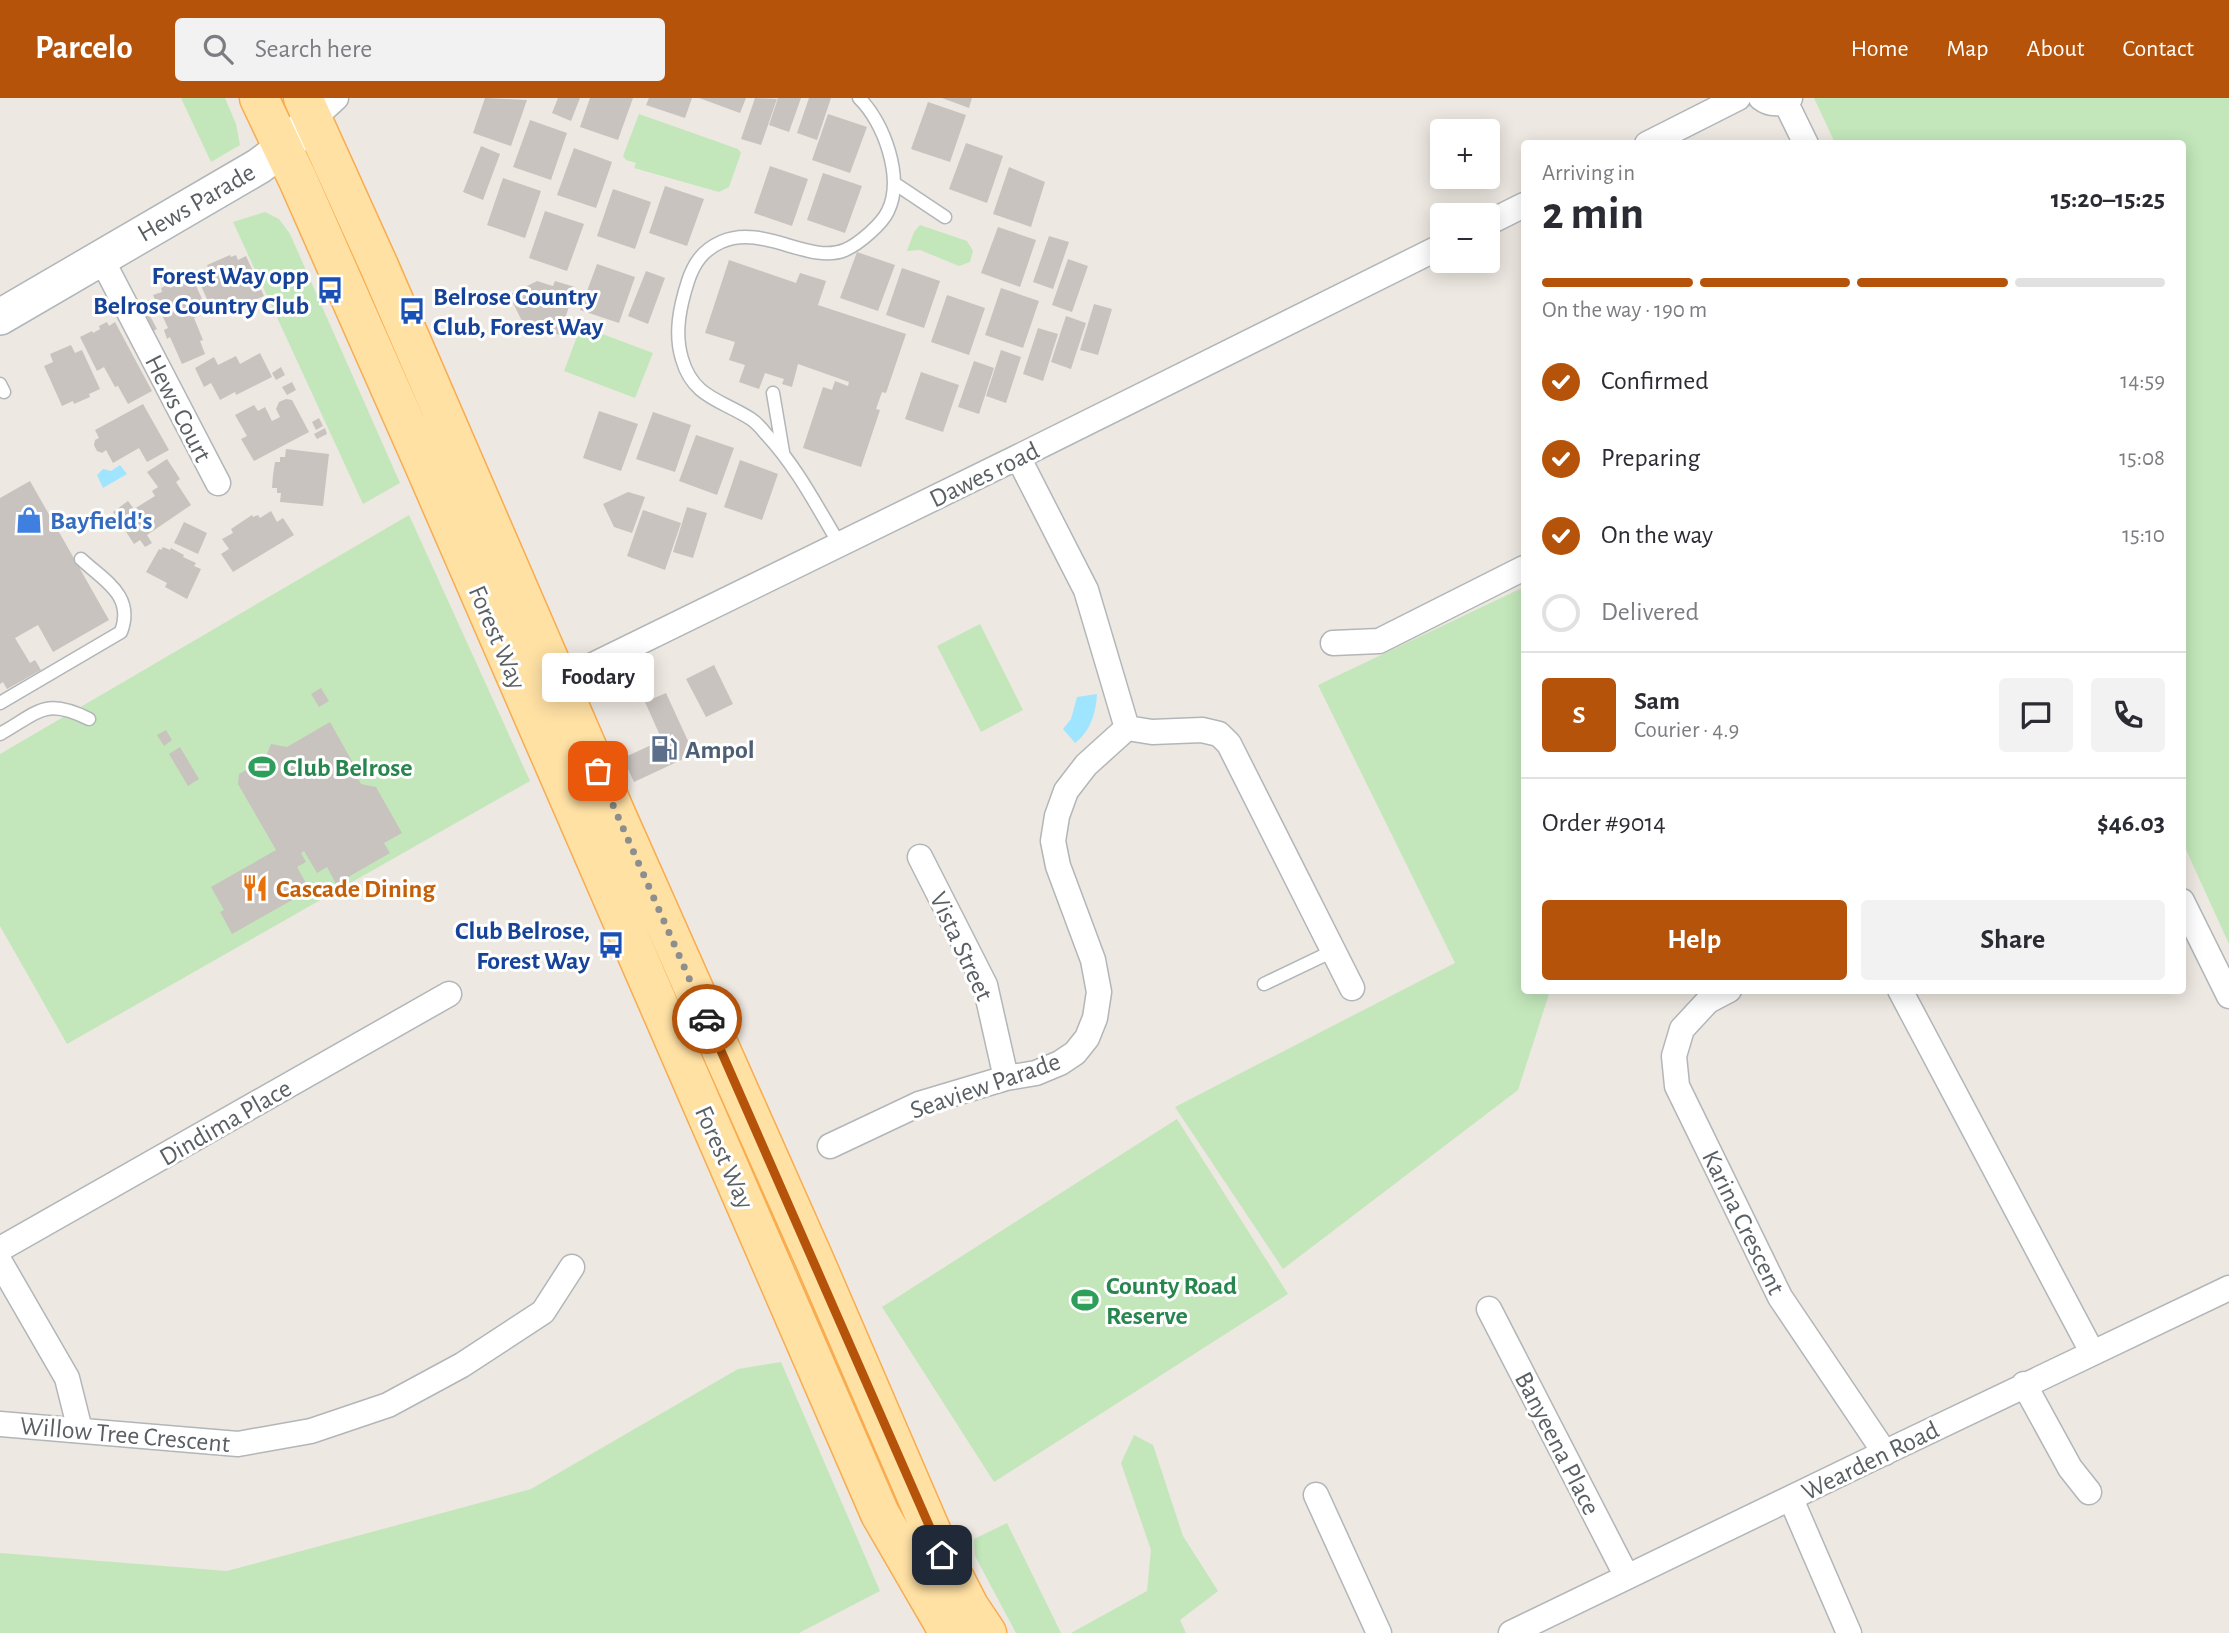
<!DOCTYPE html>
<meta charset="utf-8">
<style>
body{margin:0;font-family:"Alegreya Sans",sans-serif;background:#f2f2f3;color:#2b2b33;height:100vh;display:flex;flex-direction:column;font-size:26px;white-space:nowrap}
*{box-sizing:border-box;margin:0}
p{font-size:23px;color:#7c7c81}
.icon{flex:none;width:38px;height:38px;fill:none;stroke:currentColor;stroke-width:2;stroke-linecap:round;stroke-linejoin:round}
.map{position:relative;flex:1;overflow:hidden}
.sheet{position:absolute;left:1521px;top:42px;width:665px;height:854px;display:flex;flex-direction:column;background:#fff;border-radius:7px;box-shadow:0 4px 18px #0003}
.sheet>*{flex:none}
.controls{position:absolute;left:1430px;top:21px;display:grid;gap:14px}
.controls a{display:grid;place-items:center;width:70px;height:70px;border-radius:7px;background:#fff;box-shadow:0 4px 18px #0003;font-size:35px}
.pin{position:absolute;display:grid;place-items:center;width:60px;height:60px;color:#fff;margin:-30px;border-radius:14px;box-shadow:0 4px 10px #0006}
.courier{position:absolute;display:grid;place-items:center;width:70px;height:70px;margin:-35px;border:5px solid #b45309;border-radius:50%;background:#fff;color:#222;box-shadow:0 2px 9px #0007}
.bubble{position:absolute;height:49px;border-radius:7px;background:#fff;box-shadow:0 4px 18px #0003;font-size:23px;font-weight:600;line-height:49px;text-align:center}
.overview em{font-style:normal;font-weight:600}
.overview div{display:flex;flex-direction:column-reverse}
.overview{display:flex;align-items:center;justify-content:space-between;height:119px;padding:0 21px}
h1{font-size:46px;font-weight:600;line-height:52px}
.bar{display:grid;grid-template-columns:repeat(4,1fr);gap:10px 7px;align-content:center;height:84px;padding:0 21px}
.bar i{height:9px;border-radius:5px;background:#e1e1e2}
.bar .on{background:#b45309}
.bar p{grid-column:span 4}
.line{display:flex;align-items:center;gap:18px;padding:0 21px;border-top:2px solid #e1e1e2}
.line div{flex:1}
.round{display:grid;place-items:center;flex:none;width:74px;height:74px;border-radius:7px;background:#f2f2f3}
ol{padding:0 21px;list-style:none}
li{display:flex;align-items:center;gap:21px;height:77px}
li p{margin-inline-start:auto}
li .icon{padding:7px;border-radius:50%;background:#b45309;color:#fff;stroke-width:4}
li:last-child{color:#7c7c81}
li i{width:38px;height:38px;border:4px solid #e1e1e2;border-radius:50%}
.button{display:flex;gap:14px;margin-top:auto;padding:14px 21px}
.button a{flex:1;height:80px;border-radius:7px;background:#b45309;color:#fff;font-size:28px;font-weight:600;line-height:80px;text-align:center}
.button a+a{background:#f2f2f3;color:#2b2b33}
header{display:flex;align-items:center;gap:42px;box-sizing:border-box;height:98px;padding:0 35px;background:#b45309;color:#fff}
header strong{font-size:33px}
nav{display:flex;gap:38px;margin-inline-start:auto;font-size:24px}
.search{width:490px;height:63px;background:#f2f2f3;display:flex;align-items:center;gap:18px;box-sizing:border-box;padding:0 24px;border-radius:7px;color:#7c7c81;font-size:26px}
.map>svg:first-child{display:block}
</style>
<header>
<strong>Parcelo</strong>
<div class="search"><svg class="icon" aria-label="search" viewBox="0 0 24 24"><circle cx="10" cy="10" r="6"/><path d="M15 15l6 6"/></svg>Search here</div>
<nav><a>Home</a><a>Map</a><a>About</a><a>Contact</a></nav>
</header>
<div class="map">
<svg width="2229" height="1535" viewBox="0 0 2229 1535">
<rect width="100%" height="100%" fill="#ede8e1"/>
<path fill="#c3e7bb" d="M181,0H225L236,26L240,47L211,64Z
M1814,0H2229V846L2182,743V46L1835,45Z
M639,16L738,51L741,55L729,89L719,94L634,70L636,65L626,62L623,58Z
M265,114L279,121L290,136L400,385L363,406L233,124Z
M920,127L967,143L973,153L970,164L959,168L920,152L907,153L914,134Z
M581,228L653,255L635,300L564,273Z
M409,417L530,683L67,946L0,828V656Z
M1524,489V892L1550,893L1518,992L1283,1171L1175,1009L1455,865L1318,587Z
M980,526L1023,612L981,634L937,548Z
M1177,1021L1288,1196L994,1384L882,1209Z
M781,1264L880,1493L799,1535H0V1455L227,1473L531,1391L738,1271Z
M1134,1337L1153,1347L1183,1438L1218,1493L1180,1522L1186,1535H1071L1147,1493L1151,1452L1121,1365Z
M1007,1425L1061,1535H1016L975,1458L974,1441Z"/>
<path fill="#9fe5ff" d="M120,367L127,376L103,390L97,377L103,371L111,373Z
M1097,596C1096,614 1091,633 1075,645L1063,631L1071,621L1077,599Z"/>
<path fill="#c8c3be" d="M485,0L527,2L511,48L473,35Z
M558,0H580L571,23L552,15Z
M590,0H633L618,42L580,29Z
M649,0H692L685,20L646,7Z
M699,0H746L740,15Z
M755,0L777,1L761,47L741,41Z
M778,0H801L789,34L769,27Z
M809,0H831L817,42L797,35Z
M942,0H972L969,10Z
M928,4L966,17L950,64L911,51Z
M828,16L867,29L850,75L812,62Z
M530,22L567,35L551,82L513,69Z
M966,45L1003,58L987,105L949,91Z
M481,48L500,56L483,102L463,94Z
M574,50L612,64L596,110L557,97Z
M770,68L808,81L792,128L754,115Z
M1009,69L1045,84L1031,129L993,116Z
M823,75L862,88L845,135L807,122Z
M503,80L541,93L525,140L487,127Z
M665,88L704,101L687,148L649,135Z
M613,91L651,104L635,151L597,138Z
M545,113L584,126L567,173L529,160Z
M998,129L1036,142L1020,189L981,175Z
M1049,138L1069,144L1053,191L1033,184Z
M857,154L895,167L878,213L840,200Z
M230,157L231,159L236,157L238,162L246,158L264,198L215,219L197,179L205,176L203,172L208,170L207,167Z
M1068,161L1088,168L1072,214L1052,207Z
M729,162L796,185L800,175L826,183L818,207L906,236L886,295L882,294L876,311L880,312L861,369L803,350L823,289L832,292L835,283L848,288L849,284L798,266L792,289L782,286L784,281L765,275L759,291L739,284L745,267L729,262L735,244L705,235Z
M597,166L635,179L619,225L580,212Z
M902,170L940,183L924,230L886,217Z
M646,173L665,180L648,226L628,218Z
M192,179L208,214L194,220L203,242L200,243L205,256L182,266L170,239L167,241L164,232L168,230L153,197L162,194L161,190L169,186L170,190Z
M537,183L553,188L555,183L575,189L560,237L523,225L509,197Z
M1001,190L1039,203L1023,250L985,237Z
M947,197L985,210L969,257L931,244Z
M1094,206L1112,211L1098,257L1080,252Z
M148,214L157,231L150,235L141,219Z
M1066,218L1086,225L1071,271L1051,264Z
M107,224L109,228L115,224L152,293L128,306L118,288L115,289L104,269L97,273L80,239L92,233L93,235L100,231L99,228Z
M1038,230L1058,236L1043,283L1023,276Z
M71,247L75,255L82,252L100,291L89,296L90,299L74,306L73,303L62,308L44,268L53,264L50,256Z
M1001,252L1021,259L1006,305L986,298Z
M260,255L272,279L236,297L235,294L220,302L211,285L204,289L195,270L214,259L218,267L236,258L240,266Z
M974,263L994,270L979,316L958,309Z
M281,269L285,277L276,282L272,275Z
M921,274L959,287L943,334L905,321Z
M292,284L296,292L287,297L282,289Z
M286,301L292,302L309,334L254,363L241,341L247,338L235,317L254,307L258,313L265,309L272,323L280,319L276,311L279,304Z
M143,306L169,352L147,364L139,350L113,365L106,352L102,355L97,353L94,347L95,342L99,340L95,332Z
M599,313L638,326L621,373L583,360Z
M653,314L691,327L675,374L636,361Z
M319,320L323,328L316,332L312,324Z
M325,330L327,336L317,341L314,336Z
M696,337L734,350L717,397L679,383Z
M286,351L329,356L323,408L280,404L281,395H277V390H272L273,377L275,364H280V359H285Z
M167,361L180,381L176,384L191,407L147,437L152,445L145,449L140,442L134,446L113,414L128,403L134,411L155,398L152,393L158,389L147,374Z
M740,362L778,376L762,422L724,409Z
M30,383L109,522L53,554L38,527L15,540L30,565L35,562L41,572L7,591L3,584L0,586V400Z
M628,394L645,399L632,435L614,429L603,406Z
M687,409L707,415L693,460L673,454Z
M643,412L681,425L665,472L627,458Z
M271,413L277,424L283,420L294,437L233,474L221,456L229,451L222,441L233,435L231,431L252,417L253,419L258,417L260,420Z
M184,424L207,435L198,456L174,445Z
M163,449L170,452L171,450L184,457L183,459L196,465L194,468L201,471L187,501L165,489L167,485L146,474L159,451L161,452Z
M714,567L733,606L706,619L686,581Z
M321,590L329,603L319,609L311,596Z
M666,595L694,656L634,684L623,660L662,642L645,604Z
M330,624L357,672L354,674L361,686L376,689L402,735L384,745L390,755L336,786L327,769L317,775L304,753L301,755L306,764L297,769L310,792L232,836L220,814L224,812L211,789L276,752L238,686L239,676L265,661L271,646L287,649Z
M166,632L172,642L164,648L157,637Z
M180,649L199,681L188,688L169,656Z"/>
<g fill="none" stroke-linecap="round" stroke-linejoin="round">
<defs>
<path id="lane" d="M894,85L945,119
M0,286L4,294
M773,295L783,354
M840,447C817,409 797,369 766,336C762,331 757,325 751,321C722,302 693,300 682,261C674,235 680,208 688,183C694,165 703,152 721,144C763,125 809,167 845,152C859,146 882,126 888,113C904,80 884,24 859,0
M0,605L121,534C135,497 103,482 81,461
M0,636C39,614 45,599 89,621
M1264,886L1333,853"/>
<path id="street" d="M1761,0C1770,7 1781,7 1790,0
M1785,3L1806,46
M313,21L336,0
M1647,46L1738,0
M1488,125L1524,107
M101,160L218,385
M1018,359L1086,492L1127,630
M1333,545L1379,543L1524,470
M548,589L1018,359L1442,148
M920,759L985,887L1006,980
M2182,803L2229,898
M1729,892L1708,903L1682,931L1674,958L1677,988L1780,1199L1885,1355
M1900,892L2092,1254
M830,1048L919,1006L1006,980L1036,975L1060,965L1075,955L1087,940L1095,920L1099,894L1093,862L1058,768L1053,743L1057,718L1066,693L1086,667L1127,630L1152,634L1202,632L1219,636L1229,646L1352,890
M0,1151L449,896
M0,1164L67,1280L80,1332
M1489,1211L1627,1479
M2024,1286L2070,1370L2089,1394
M0,1326L238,1346L311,1333L388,1307L462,1267L543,1214L572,1169
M1316,1397L1379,1535
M1791,1401L1849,1535
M1511,1535C1750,1420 1989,1303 2229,1190"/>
<path id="secondary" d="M0,219L259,68L283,50L313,21"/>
<path id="primary" d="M259,0L298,82L424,367L880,1416L949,1535
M303,0L379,168L617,718L814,1161L937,1446L969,1508L987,1535"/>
</defs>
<use href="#lane" stroke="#b2b6b9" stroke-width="15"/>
<use href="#street" stroke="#b2b6b9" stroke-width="27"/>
<use href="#secondary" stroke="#b0b6ba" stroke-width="38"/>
<use href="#primary" stroke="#f8ac4f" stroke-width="41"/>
<use href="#lane" stroke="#fff" stroke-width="12"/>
<use href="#street" stroke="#fff" stroke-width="24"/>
<use href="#secondary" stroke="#fff" stroke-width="35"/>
<use href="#primary" stroke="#ffe1a4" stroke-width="38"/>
</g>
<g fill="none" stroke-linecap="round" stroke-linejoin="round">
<path stroke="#8d8f8f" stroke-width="7" stroke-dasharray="0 12.6" d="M598,673L707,921"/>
<path stroke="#b45309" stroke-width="9" d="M707,921L942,1457"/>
</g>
<defs>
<symbol id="bus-bare" viewBox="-9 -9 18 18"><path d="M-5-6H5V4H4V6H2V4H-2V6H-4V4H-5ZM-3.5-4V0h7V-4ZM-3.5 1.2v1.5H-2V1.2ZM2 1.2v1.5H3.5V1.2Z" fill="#1a4fb4" stroke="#fff" stroke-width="2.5" paint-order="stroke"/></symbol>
<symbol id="shop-bare" viewBox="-9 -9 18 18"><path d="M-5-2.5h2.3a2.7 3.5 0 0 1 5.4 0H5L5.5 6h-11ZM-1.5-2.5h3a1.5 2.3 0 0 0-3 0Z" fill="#3f7fe0" stroke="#fff" stroke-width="2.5" paint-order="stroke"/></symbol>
<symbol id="fuel-bare" viewBox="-9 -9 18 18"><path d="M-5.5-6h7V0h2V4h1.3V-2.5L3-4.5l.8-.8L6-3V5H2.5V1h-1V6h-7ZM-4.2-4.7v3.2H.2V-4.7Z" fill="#5c6f8a" stroke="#fff" stroke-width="2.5" paint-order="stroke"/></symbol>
<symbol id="stadium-bare" viewBox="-9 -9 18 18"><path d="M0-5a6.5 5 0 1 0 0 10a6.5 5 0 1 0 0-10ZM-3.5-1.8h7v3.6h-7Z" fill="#2e9e5b" stroke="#fff" stroke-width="2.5" paint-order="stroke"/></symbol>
<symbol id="restaurant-bare" viewBox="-9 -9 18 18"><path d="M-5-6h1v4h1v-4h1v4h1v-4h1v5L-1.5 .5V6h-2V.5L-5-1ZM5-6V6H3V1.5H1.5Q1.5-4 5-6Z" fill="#e8710a" stroke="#fff" stroke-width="2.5" paint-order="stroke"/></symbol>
</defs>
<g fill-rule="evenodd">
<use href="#bus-bare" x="311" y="173" width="38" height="38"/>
<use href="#bus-bare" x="393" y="194" width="38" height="38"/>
<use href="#shop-bare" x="10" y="403" width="38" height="38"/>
<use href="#fuel-bare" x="645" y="632" width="38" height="38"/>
<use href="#stadium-bare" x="243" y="650" width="38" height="38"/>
<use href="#restaurant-bare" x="236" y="771" width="38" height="38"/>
<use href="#bus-bare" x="592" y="828" width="38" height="38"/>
<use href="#stadium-bare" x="1066" y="1183" width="38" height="38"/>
</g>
<g text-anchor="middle" stroke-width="6" stroke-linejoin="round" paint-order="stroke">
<g font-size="26" fill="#595f63" stroke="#fff">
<text transform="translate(196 104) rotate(-30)" y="9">Hews Parade</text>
<text transform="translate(179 310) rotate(63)" y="9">Hews Court</text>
<text transform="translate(984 376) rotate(-26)" y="9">Dawes road</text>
<text transform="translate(498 539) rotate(67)" y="9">Forest Way</text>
<text transform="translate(962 848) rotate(65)" y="9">Vista Street</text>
<text transform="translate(985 987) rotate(-19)" y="9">Seaview Parade</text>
<text transform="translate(225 1024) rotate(-30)" y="9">Dindima Place</text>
<text transform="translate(725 1059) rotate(66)" y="9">Forest Way</text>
<text transform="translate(1744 1124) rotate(64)" y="9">Karina Crescent</text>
<text transform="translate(125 1336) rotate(5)" y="9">Willow Tree Crescent</text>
<text transform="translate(1558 1345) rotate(63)" y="9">Banyeena Place</text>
<text transform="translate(1870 1362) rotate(-26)" y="9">Wearden Road</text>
</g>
<g font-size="26" font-weight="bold" fill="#164399" stroke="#fff" text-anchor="end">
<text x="309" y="186">Forest Way opp<tspan x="309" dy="30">Belrose Country Club</tspan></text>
<text x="433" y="207" text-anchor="start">Belrose Country<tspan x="433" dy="30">Club, Forest Way</tspan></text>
<text x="590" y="841">Club Belrose,<tspan x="590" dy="30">Forest Way</tspan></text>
</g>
<g font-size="26" font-weight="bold" fill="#366cbe" stroke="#fff" text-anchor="start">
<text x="50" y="431">Bayfield's</text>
</g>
<g font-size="26" font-weight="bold" fill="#4e5e75" stroke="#fff" text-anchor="start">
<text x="685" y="660">Ampol</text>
</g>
<g font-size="26" font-weight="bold" fill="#27864d" stroke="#fff" text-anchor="start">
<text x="283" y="678">Club Belrose</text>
<text x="1106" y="1196">County Road<tspan x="1106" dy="30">Reserve</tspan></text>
</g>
<g font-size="26" font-weight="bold" fill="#c56008" stroke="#fff" text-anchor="start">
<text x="276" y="799">Cascade Dining</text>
</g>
</g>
</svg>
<div class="controls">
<a>+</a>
<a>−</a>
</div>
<div class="pin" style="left:598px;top:673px;background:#ea580c"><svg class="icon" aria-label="bag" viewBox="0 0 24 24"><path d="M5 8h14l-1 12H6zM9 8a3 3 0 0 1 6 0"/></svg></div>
<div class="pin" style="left:942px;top:1457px;background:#1f2937"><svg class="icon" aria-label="home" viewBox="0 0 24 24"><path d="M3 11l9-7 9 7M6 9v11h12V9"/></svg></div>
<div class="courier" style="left:707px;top:921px"><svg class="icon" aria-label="car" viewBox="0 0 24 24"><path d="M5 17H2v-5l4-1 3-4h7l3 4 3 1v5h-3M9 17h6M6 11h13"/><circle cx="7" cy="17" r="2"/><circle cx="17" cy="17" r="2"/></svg></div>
<div class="bubble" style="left:542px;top:555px;width:112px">Foodary</div>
<section class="sheet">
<div class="overview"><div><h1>2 min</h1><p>Arriving in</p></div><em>15:20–15:25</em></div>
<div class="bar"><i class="on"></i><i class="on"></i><i class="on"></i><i></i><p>On the way · 190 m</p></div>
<ol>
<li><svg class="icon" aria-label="check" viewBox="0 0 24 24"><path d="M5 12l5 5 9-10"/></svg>Confirmed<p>14:59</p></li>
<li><svg class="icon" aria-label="check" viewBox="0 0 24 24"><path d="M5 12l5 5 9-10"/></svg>Preparing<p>15:08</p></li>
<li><svg class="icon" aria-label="check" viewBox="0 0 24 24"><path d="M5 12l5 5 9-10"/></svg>On the way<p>15:10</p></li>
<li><i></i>Delivered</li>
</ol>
<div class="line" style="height:126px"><b class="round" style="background:#b45309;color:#fff">S</b><div><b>Sam</b><p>Courier · 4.9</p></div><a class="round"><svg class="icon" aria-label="chat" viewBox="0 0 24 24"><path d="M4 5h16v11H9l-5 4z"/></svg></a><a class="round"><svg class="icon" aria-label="phone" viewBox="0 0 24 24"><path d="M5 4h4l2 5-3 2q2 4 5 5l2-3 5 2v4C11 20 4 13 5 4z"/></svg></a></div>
<div class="line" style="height:91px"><div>Order #9014</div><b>$46.03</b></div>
<div class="button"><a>Help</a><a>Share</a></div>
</section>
</div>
